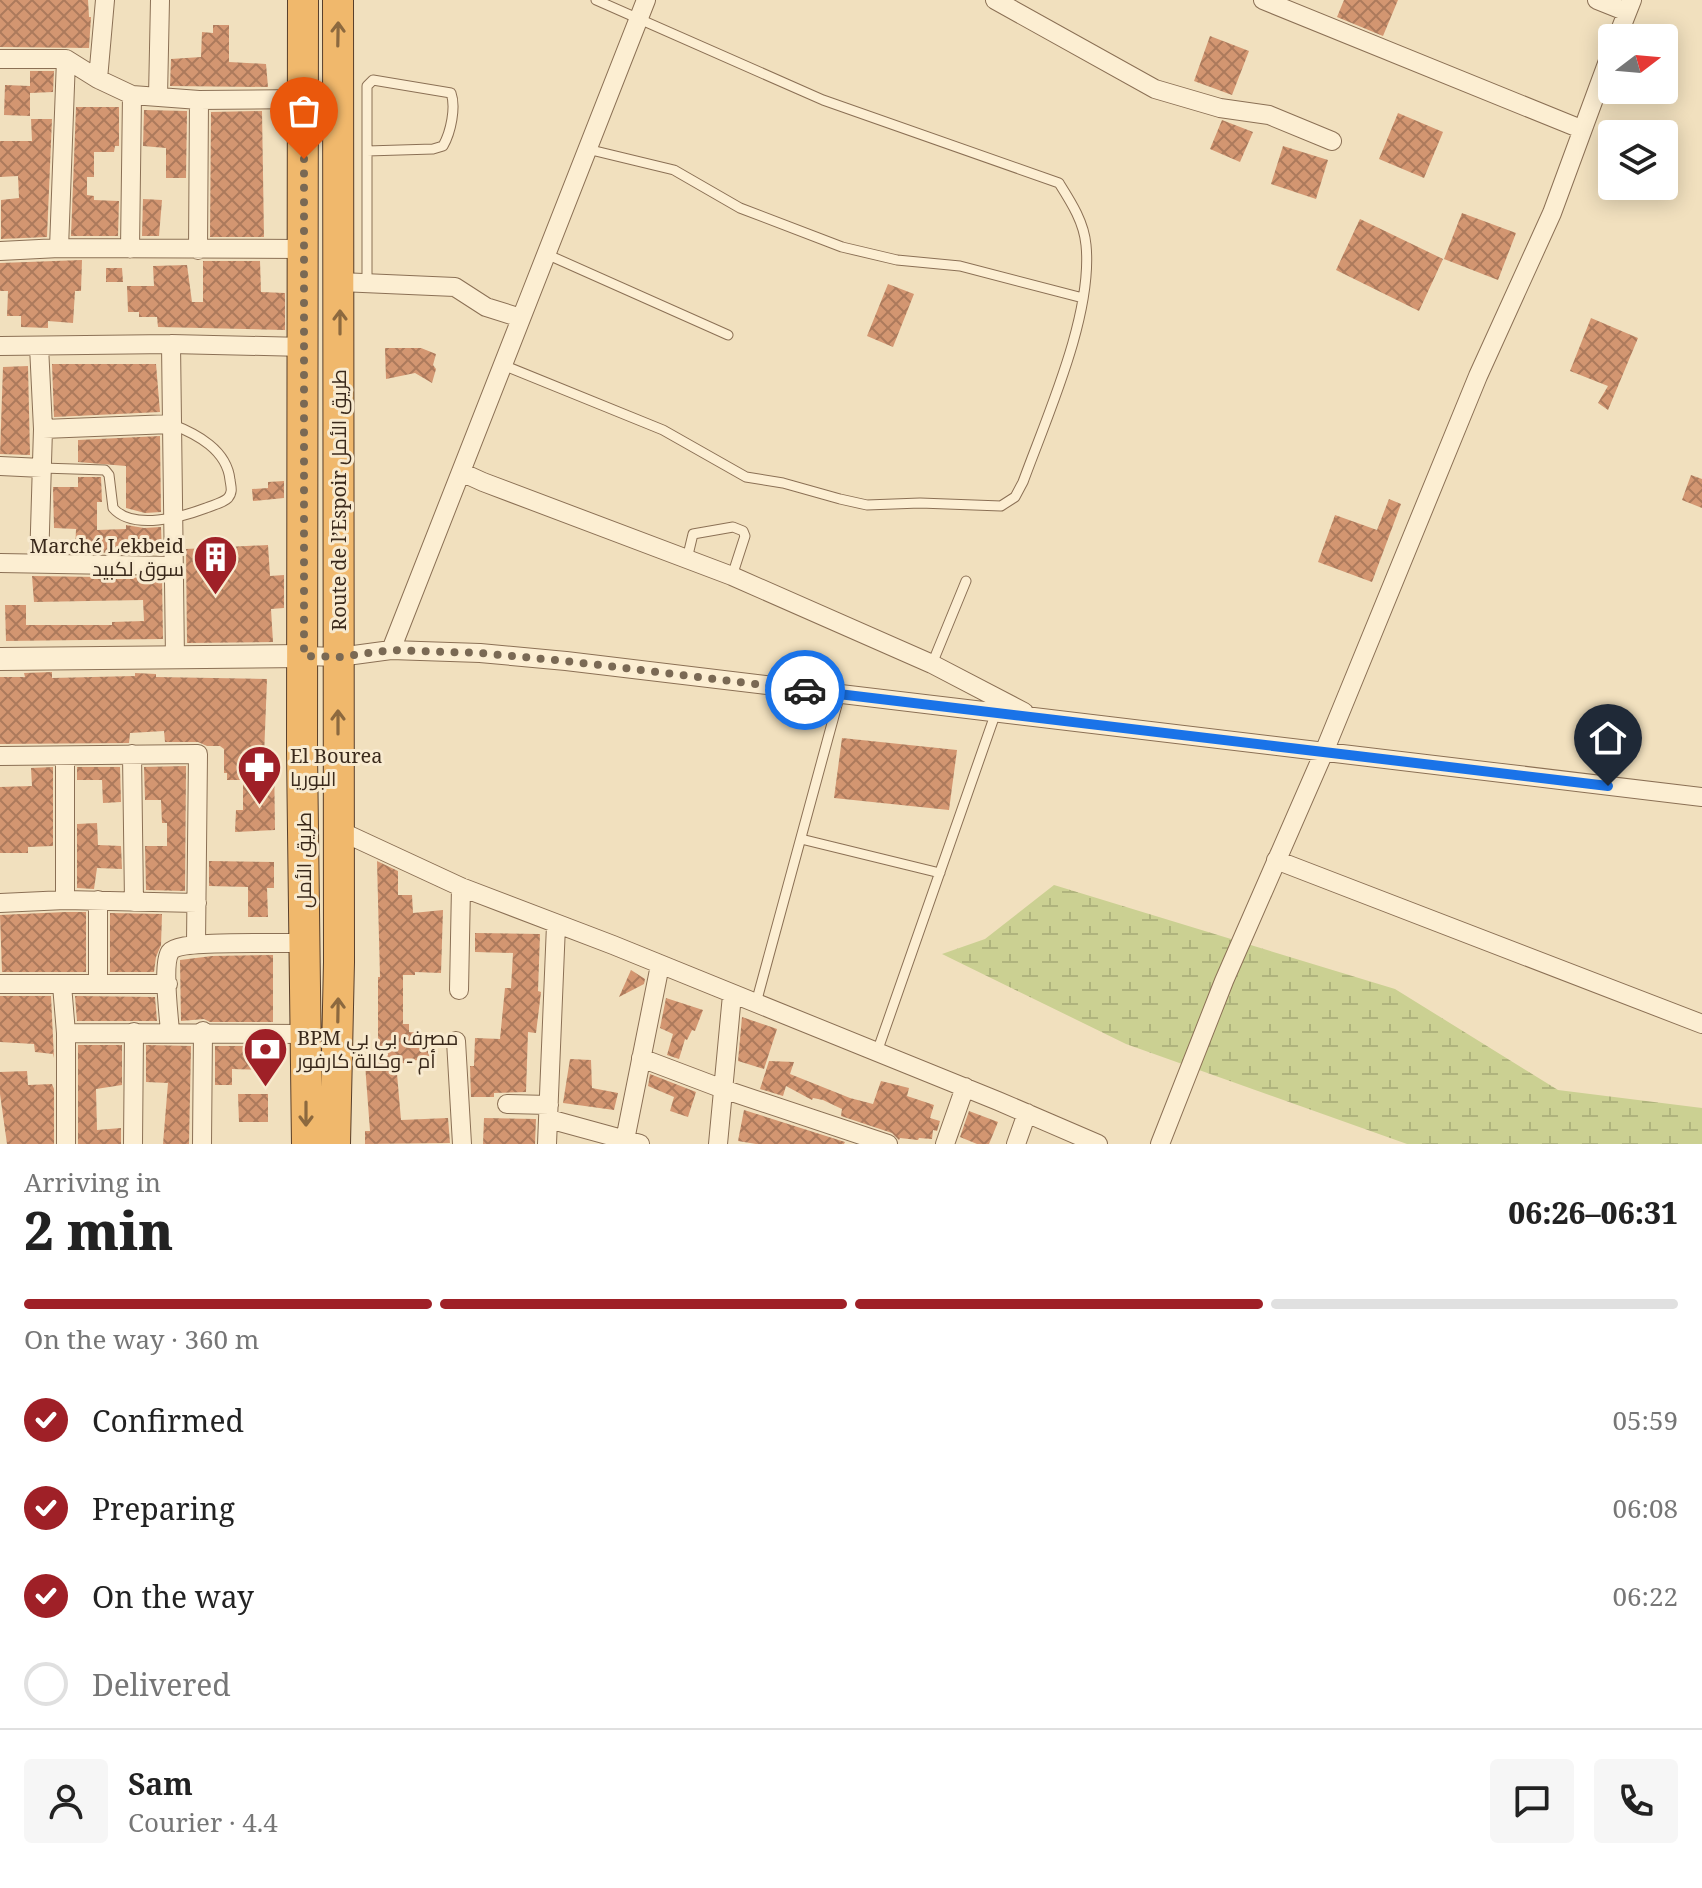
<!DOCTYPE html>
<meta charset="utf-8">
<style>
body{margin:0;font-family:"Noto Serif",Cairo,serif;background:#f6f6f6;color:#222;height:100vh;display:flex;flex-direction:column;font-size:30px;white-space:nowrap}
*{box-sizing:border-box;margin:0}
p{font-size:26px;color:#767676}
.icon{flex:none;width:44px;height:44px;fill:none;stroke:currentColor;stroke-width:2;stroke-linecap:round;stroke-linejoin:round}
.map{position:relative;height:1144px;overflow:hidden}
.drawer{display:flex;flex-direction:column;background:#fff;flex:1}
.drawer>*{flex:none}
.needle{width:52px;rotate:74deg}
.tools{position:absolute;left:1598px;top:24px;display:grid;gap:16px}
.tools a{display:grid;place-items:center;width:80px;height:80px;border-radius:8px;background:#fff;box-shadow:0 4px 20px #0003;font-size:40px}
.pin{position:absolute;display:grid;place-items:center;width:68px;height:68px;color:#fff;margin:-82px -34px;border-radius:50% 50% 50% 0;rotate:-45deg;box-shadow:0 0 8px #0007}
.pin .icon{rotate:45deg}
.courier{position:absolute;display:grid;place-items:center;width:80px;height:80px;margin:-40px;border:6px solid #1a73e8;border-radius:50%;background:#fff;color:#222;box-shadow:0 2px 10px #0007}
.overview em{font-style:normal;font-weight:800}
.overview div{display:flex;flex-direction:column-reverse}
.overview{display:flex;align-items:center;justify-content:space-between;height:136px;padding:0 24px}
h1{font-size:52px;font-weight:800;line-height:60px}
.bar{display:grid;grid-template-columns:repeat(4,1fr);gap:12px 8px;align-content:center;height:96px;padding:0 24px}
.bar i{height:10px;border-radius:6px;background:#e0e0e0}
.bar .current{background:#9f2027}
.bar p{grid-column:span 4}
.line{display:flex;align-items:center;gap:20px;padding:0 24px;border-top:2px solid #e0e0e0}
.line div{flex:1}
.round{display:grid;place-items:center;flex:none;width:84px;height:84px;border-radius:8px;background:#f6f6f6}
ol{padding:0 24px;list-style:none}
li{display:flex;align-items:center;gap:24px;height:88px}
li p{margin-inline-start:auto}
li .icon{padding:8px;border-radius:50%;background:#9f2027;color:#fff;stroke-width:4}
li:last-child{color:#767676}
li i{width:44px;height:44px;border:4px solid #e0e0e0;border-radius:50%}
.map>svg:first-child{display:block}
</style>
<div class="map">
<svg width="1702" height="1144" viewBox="0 0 1702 1144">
<defs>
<pattern id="wetland-marsh" width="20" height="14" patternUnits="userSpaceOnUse" patternTransform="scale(2)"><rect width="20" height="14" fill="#cbd092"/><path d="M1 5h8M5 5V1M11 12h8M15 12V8" fill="none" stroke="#afb37d"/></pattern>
<pattern id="building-cross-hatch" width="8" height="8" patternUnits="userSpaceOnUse" patternTransform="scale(2)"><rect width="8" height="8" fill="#d39671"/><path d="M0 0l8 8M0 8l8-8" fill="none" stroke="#ac7a5c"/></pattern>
</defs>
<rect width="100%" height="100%" fill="#f1e0be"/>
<path fill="url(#wetland-marsh)" d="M1054,885L1395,989L1558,1090L1702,1108V1144H1407L1126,1044L942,954L985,939Z"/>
<path fill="url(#building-cross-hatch)" d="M0,0H88L89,17H91L89,48L0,47Z
M1344,0H1398L1383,36L1337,17Z
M213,25H229V62L266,64L268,87L170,86L171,59L201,57L202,32L213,33Z
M1210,36L1249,51L1232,95L1194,81Z
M30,71H54L53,92L30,93Z
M5,85L30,86V116L4,115Z
M76,107H119V146H115L114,152H94V177H87V195L94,196V200L119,201L118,236H71Z
M144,110L187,111L186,178H166V148L143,146Z
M262,111L264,237H210L211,112Z
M1398,113L1443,132L1424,178L1379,159Z
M31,119H52L47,237L1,239V200L19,198L18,176L0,177V141H32Z
M1222,120L1253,132L1240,162L1210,149Z
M1283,146L1328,160L1316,199L1271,184Z
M143,199L162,200L159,236H142Z
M1462,213L1516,233L1498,280L1444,259Z
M1360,219L1443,259L1419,311L1336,270Z
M82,260L81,291H75L73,323L48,321V328L21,327V316H7L8,291H0V263Z
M203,261H260L261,292L285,293V330L158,327L157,317H139V312H128L127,286H154L153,266L187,265L192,302H203Z
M106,268H122L123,282H106Z
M888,284L914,294L893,347L867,336Z
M1591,318L1638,338L1608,410L1598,403L1608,386L1570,371Z
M385,348H421L436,354L433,365L436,369L432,383L415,373L386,379Z
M52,364H156L160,412L54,417Z
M28,366L30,455L0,454L3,367Z
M160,436L161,512L145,513L126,508V466L78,462V440Z
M1691,475L1702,479V508L1682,500Z
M78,477H101L102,502H97V530L126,529V525L144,528L161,527L162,554L75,552L76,529L54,528L53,487H78Z
M284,481V498L253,501L252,489L268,488V482Z
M1389,499L1401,504L1372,582L1318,562L1335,515L1377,530Z
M268,545L270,576L284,575V608L271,609L273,642L187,643L186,549Z
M32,576L162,578L163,639L6,641L5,605H26V625H112V622L144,621L143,600L34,602Z
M52,672V678L135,676V673L156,674V677L267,679L264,756H274L275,830L235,832L236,810H243V780H227V773H224V749L220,746H207L198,742H165L164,731L130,733L129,743L0,744V677H25L24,673Z
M842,738L957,750L949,810L834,798Z
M186,766L185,891L146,890L145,846H167V823H162L161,800H145L144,767Z
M53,767V846L28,847V853H0V787L32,786L31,768Z
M77,767H120L121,802L103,803L102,780H77Z
M97,823L98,845L121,846L122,869L97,868L94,889L77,888V824Z
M209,861L274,862V888H267L268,917H248V887L209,886Z
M377,861L398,871V895H412L413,913L443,910L441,973L415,972V975H403V1024H409V1032L436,1034L434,1061L409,1060V1064L396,1062L401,1120L448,1118L450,1143L365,1144V1131H370L365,1064L378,1063V977H380Z
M65,912H86V972H2L0,915Z
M110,913L162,914L161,945L156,957L154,972H110Z
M475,933L540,934L538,991L541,992L536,1033L528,1032L526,1092L494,1093V1097H471L470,1066H474L475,1038L500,1039L505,988H511L513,953L475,952Z
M273,955V1022H210L204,1019L181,1021L180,960L212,956Z
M631,970L645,979L644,984L619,997Z
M0,996H51L54,1058L53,1054L35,1052L34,1044L0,1042Z
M75,996L155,997L157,1021H77Z
M666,998L703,1010L695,1031L692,1030L687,1040L685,1039L679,1059L667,1055L673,1034L660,1028Z
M742,1017L777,1029L764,1069L738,1061Z
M78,1045H122V1085L96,1089L97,1130L121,1128V1144H78Z
M146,1045L191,1046L189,1144H163L168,1083L146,1082Z
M215,1046H270V1070L232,1069V1085H215Z
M570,1059L591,1060L592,1088L618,1093L614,1110L563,1103Z
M769,1061L794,1062L790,1074L850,1098L873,1104L881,1081L909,1088L907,1096L934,1105L930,1118L940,1121L937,1131L933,1130L932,1139L919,1138L918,1140L900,1138L899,1140L892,1133L841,1116L842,1109L823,1100L813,1098L812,1100L786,1086L783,1096L760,1089Z
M27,1071L28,1085L52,1084L54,1089V1144H7L0,1094V1072Z
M650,1074L696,1092L688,1117L670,1111L674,1097L648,1086Z
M238,1094H268V1122H239Z
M744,1110L845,1142L844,1144H756L738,1141Z
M969,1111L998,1122L989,1144H977L960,1137Z
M484,1118L536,1119L535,1144H483Z"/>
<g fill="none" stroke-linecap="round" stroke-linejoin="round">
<defs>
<path id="service" d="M587,149L674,170L740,208L842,247L897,260L960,266L1083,298
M546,254L728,335
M367,283V86L373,80L451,93C456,107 451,132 443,146L433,149L367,151
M503,365L663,430L746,477L783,483L840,499L867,505L920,503L1001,506L1015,497L1023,482C1047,416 1093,315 1086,245C1084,222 1071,202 1059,183L823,100L596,0
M42,468L105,470L109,475L113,508C133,531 182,517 206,508C213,505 223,503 228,498C233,492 231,487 230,480C227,450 197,434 171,424
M687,559L693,534L733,527L743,531L745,536L732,576
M932,664L966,581
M801,839L940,873
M756,1003L840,694
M877,1052L996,712"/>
<path id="minor" d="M995,0L1155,89L1220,108L1269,115L1332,141
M1263,0L1581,129
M1597,0L1627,12
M1617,38L1632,0
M0,59H66L98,79L105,0
M98,79L132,95L199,100L198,250
M158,97L160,0
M199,100L304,99
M59,248L66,59
M130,249L132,95
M0,251L59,248L304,249
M340,282L455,287L486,307L521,318
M171,344L175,659
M0,346L171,344L304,347
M43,429L171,424
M0,466L42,468
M461,472L483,482L732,576L932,664L1024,712
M0,563L173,566
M39,564L43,429L39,346
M391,650L646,0
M304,656L339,657L391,650L480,653L566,661L1702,797
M132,754L134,902
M0,756L198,754L196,943
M338,830L461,887L613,945L998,1101L1098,1144
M1276,860L1702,1024
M65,900V757
M98,900V982
M0,903L65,900L197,903
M0,984H168
M62,985L66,1033V1144
M459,990L461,887
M170,1032C169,1016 162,965 170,952C179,939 284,944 304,943
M66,1033L306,1034
M456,1041L462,1144
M641,1058L723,1089L888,1144
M507,1104L549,1105
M549,1119L640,1144
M625,1140L660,965
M133,1144L134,1032
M202,1144L203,1031
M547,1144L556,925
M718,1144L732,995
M945,1144L965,1087
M1016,1144L1027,1113
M1160,1144L1224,981L1324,752L1478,376L1552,213L1612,50"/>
<path id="tertiary" d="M0,659L304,656"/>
<path id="trunk" d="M303,0L302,753L307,1144
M335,1144L339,962L338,0"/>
</defs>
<use href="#service" stroke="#8b7055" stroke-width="11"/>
<use href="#minor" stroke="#8b7055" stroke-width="20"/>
<use href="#tertiary" stroke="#8b7055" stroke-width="24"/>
<use href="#trunk" stroke="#583e2a" stroke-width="32"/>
<use href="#service" stroke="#fceed2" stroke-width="9"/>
<use href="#minor" stroke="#fceed2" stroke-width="18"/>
<use href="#tertiary" stroke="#fceed2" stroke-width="22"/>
<use href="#trunk" stroke="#f0b86c" stroke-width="30"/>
</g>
<defs><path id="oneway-shaft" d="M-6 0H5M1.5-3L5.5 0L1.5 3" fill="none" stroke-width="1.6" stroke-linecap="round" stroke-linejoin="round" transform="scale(2)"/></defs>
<g stroke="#8c693f">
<use href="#oneway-shaft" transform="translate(338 34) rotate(-89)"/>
<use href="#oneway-shaft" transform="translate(340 322) rotate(-90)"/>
<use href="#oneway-shaft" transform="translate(338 722) rotate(-90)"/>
<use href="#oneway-shaft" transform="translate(338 1010) rotate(-89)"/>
<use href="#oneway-shaft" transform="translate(306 1114) rotate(90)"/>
</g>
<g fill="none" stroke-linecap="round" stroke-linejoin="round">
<path stroke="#7a6954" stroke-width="8" stroke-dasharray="0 14.4" d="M304,159V656L339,657L391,650L480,653L566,661L805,690"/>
<path stroke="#1a73e8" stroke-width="10" d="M805,690L1608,786"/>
</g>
<defs>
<symbol id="building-pin" viewBox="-11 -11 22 30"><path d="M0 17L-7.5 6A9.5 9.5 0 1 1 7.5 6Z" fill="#9f2027" stroke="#f8eacf"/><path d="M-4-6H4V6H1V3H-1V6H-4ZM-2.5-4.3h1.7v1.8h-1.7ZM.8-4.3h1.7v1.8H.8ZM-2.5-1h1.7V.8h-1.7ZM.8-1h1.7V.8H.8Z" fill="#fff"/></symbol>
<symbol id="pharmacy-pin" viewBox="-11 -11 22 30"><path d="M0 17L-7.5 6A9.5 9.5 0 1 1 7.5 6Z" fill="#9f2027" stroke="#f8eacf"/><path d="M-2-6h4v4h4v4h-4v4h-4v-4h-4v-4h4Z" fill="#fff"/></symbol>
<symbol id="bank-pin" viewBox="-11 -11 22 30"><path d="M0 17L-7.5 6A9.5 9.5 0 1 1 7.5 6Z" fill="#9f2027" stroke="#f8eacf"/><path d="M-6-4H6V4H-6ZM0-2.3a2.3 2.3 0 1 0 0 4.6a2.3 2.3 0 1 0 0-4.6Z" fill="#fff"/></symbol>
</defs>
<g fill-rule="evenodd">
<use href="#building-pin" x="190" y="532" width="51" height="69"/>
<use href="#pharmacy-pin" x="234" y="742" width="51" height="69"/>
<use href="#bank-pin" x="240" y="1024" width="51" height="69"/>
</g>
<g text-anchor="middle" stroke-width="6" stroke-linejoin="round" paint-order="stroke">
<g font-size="20" fill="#3a291b" stroke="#f8eacf">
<text transform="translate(339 500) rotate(-90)" y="7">Route de l’Espoir طريق الأمل</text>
<text transform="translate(304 860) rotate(-90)" y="7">طريق الأمل</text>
</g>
<g font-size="20" fill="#3a291b" stroke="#f8eacf" text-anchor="start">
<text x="184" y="553" text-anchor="end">Marché Lekbeid<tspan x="184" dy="23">سوق لكبيد</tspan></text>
<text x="290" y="763">El Bourea<tspan x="290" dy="23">البوريا</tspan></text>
<text x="297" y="1045">BPM مصرف بي بي<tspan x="297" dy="23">أم - وكالة كارفور</tspan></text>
</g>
</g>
</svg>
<div class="tools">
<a><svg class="needle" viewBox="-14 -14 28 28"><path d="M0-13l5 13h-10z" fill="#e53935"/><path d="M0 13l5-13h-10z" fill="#767676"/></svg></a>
<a><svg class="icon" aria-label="layers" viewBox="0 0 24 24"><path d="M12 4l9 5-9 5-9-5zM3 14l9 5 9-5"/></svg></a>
</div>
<div class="pin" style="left:304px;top:159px;background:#ea580c"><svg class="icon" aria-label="bag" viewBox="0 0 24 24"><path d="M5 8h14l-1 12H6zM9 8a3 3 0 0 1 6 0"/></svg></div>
<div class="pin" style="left:1608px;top:786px;background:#1f2937"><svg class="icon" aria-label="home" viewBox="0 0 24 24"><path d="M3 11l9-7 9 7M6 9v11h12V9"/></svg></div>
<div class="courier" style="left:805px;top:690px"><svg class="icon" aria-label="car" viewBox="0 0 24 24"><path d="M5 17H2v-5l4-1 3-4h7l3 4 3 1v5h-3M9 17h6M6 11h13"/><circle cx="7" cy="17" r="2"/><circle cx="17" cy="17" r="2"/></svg></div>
</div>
<section class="drawer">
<div class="overview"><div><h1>2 min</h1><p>Arriving in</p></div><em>06:26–06:31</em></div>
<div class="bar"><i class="current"></i><i class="current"></i><i class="current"></i><i></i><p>On the way · 360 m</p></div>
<ol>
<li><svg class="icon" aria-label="check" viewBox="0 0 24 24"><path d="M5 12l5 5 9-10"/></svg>Confirmed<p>05:59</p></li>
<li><svg class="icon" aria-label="check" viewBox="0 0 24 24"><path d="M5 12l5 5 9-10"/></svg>Preparing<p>06:08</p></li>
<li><svg class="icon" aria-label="check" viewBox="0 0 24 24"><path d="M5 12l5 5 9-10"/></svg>On the way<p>06:22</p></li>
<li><i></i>Delivered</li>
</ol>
<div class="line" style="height:144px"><a class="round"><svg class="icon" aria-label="person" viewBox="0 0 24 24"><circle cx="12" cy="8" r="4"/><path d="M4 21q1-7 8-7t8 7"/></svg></a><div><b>Sam</b><p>Courier · 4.4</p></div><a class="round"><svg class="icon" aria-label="chat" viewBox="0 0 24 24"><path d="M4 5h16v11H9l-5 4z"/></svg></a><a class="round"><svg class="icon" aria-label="phone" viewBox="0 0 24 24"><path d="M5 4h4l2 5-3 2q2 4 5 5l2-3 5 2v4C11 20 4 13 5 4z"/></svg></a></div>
</section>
